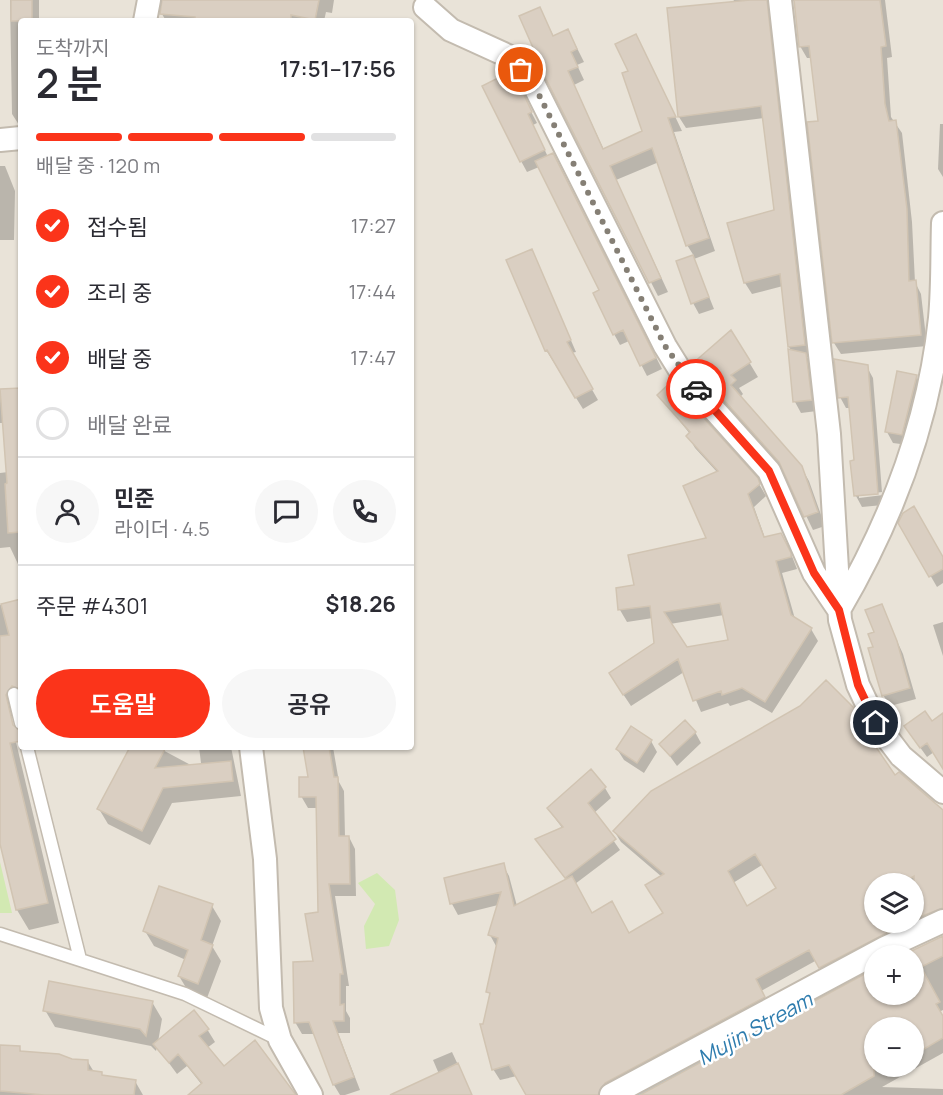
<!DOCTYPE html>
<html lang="ko">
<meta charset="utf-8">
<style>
body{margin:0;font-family:Manrope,"Noto Sans KR",sans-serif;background:#f7f7f7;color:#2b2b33;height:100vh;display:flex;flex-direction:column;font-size:22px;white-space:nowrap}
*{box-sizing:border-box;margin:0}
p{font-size:20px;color:#7c7c81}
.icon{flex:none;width:33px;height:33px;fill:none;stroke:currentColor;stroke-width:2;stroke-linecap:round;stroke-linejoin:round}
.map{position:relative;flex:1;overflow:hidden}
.sheet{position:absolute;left:18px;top:18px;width:396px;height:732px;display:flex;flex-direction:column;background:#fff;border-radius:6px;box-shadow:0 2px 4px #0004}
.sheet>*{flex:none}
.fabs{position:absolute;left:864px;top:873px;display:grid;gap:12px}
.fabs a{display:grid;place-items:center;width:60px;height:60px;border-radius:50%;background:#fff;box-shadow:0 2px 4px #0004;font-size:30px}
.pin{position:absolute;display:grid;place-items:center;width:51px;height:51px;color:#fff;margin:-26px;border:3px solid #fff;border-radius:50%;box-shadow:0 2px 6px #0007}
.courier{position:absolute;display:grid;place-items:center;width:60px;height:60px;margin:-30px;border:4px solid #fb341a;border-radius:50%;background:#fff;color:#222;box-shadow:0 2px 8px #0007}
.head em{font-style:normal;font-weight:600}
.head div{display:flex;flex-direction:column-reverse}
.head{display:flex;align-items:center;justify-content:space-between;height:102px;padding:0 18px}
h1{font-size:39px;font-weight:600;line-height:45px}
.bar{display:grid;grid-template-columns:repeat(4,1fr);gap:9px 6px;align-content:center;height:72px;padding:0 18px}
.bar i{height:8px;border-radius:4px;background:#e1e1e2}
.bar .selected{background:#fb341a}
.bar p{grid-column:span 4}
.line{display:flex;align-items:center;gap:15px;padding:0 18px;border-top:2px solid #e1e1e2}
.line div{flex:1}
.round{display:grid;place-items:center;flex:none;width:63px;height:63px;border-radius:32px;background:#f7f7f7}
ol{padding:0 18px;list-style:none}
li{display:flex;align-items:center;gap:18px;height:66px}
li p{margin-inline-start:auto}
li .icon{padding:6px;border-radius:50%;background:#fb341a;color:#fff;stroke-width:4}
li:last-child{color:#7c7c81}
li i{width:33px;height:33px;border:3px solid #e1e1e2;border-radius:50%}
.primary-button{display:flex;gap:12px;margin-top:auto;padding:12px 18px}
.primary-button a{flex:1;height:69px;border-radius:36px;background:#fb341a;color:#fff;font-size:24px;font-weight:600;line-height:69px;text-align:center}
.primary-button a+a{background:#f7f7f7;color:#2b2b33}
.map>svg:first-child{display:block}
</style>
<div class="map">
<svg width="943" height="1095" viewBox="0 0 943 1095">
<rect width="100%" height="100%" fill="#f5f1e9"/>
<path fill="#e9e3d8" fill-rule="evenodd" d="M0,0H943V1095H0ZM21,21H411V747H21ZM874,884H914V922H874ZM874,956H914V994H874ZM874,1028H914V1066H874Z"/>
<path fill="#d2e9b2" d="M0,862L12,913H0Z
M377,873L395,890L399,920L389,946L366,949L364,926L375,904L358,883Z"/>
<path fill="#0003" fill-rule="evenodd" d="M10,0H39V21H21V128L12,114Z
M163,0H334L332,13L326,12L324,21H166L162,14Z
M734,0H781L811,357H807L812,366L817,411L801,413L795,402L790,351L792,352L789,347L783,286L752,294L745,283L729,224L776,211L764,118L686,128L679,117Z
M792,0H885L892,57L887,58L891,117L902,133L912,222L915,282L921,294L927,346L841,354L834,343L820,122L812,58H807L800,46L795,2Z
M540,9L554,37L568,31L575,44L584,62L577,65L584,80L574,85L604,150L643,132L630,72L643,49L682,131L674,132L715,251L694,259L714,309L699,314L693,303L677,262L694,256L687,245L659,162L616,180L668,292L658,296L553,90L534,63L540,59Z
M528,106L537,123L533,125L548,157L559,165L662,369L647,376L629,341L620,345L614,334L601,291L539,167L527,172L521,161Z
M940,124H943V177L938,169Z
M0,166H5L15,191L14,240H0Z
M537,262L576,352L571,353L598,400L583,409L546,350Z
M731,332L758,377L739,388L743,394L740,397L801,467L809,481L825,526L813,530L785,472L702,378L694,364Z
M867,367L873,378L882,492L859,495V498L883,495V505L862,507L856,496L851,408H846L840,397Z
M916,377L923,388L908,445L893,443L887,432Z
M21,389V564H18L10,547L0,548V473L8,472L5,423H0V391Z
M659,395L756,479L766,496L754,507L765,538L788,546L797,569L782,573L795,619L811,629L818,641L772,713L749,700L730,706L728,703L701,712L684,672L631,706L617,685L655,644L653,618L627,622L620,610L636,586L708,539L717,472L695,448L688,436L690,434ZM724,615L730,641L686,648L670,624Z
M900,523L943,560V583L937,587Z
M21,600V709L17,715L10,717L59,923L29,930L17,910L0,837V605Z
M881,606L903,654L916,699L890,706L883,695L875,648Z
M943,622V656L933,625Z
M943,715V767L934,752L927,757L912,736Z
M695,732L701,743L677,766L661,744Z
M868,738L894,777L943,812V919L827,978L817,960L761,991L770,1009L610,1095H528L517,1076L500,1080L493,1069L485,1025L496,946L490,935L498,905L458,915L452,904L446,879L503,865L509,876L517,906L567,881L543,849L563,829L548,809L605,788L611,798L594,813L620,850L575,884L591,914L629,934L664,914L662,877L621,842L614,831ZM762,865L778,889L747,908L733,883ZM874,884H914V922H874Z
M651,741L657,752L644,773L624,760L617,749Z
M148,747H157L202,771L199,747H231L241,796L172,803L150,845L108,824L99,809Z
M304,747H333L339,782L344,791L345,837H349L355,849L356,896H335L349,986H346V1011L350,1018V1033H338L360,1090L345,1095H340L334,1085L315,1034H302L295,1022L315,962L319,914L318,808H308L301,796L310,779Z
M212,906L221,921L212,946L221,961L207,998L188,991L179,976L186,960L154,946L145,931Z
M943,938V1010L939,1012L943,1018V1053L882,1087L943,1089V1095H643L874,971V994H914V956ZM874,1028H914V1066H874Z
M152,1002L162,1019L158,1042L207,1029L215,1042L207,1048L223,1068L294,1095H190L202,1085L187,1066L177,1074L157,1047L156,1051L151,1046L55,1027L45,1010Z
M0,1046L19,1048L22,1052L88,1062L94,1072L101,1073L103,1077L135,1081L143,1095H0Z
M452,1052L472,1095H393L439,1074L433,1060Z"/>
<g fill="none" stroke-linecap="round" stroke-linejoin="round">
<path stroke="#a6d5f1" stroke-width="6" d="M638,1095L743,1037"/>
</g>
<path fill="#dacfc2" stroke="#d1c4b2" stroke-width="1.5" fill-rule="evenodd" d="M11,0H32V21H11Z
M162,0H319L315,20L291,15V21H195V17L160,14Z
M750,0H767L805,345L788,347L780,274L744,283L727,223L774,210L761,106L678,117L667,8Z
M794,0H880L886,46L881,47L885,104L889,121L896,120L907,209L909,281L916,280L921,335L832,343L807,122L818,121L809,46L799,47Z
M540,7L553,36L568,29L577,49L571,52L578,67L568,71L603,149L642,131L622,73L628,71L615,44L636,34L676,117L668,118L709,238L686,246L652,148L610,166L661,278L649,283L546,79L532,62L538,59L519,16Z
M506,74L523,93L532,112L528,114L545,150L520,162L482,86Z
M553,153L656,358L640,366L623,330L613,335L593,293L599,290L535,161Z
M532,249L571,340L567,342L593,389L575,398L547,350L545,351L506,260Z
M693,255L709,297L691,304L676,261Z
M731,330L751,362L731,375L736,380L731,385L802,466L818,512L804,517L779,462L692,364Z
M788,349L806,353L812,400L793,402Z
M834,359L868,365L878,494L854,496L850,461L854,460L848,397L838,398Z
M897,371L917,375L902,435L885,432Z
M671,382L758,478L760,484L748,494L764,537L781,533L791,553V557L776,561L791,615L812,628L765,702L742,688L722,695L721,691L693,701L678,659L623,695L609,673L654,643L650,606L618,610L616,588L634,585L628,555L706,538L683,486L718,471L686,436L690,432L657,395ZM720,603L728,640L687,647L664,612Z
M21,388V532L8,533L5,484L7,483L0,389Z
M914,506L943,557V569L929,577L898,523L903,513Z
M21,599V690L12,686L6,695L13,725L21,731V741L10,743L48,903L16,910L0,844V636L9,635L1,604Z
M882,604L897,641L910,688L882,696L868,648L873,647L868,634L874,632L865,610Z
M826,680L854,708L865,731L895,775L899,772L943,810V908L922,916L914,900V876L901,884H874V922H908L819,968L809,950L756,979L765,997L605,1083L598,1095H526L509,1065L492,1070L480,1024H483L490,993L486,992L498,938L488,935L501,892L450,904L444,878L504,863L514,906L572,876L592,913L612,901L629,933L663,913L645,885L664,874L613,831L651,791L800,706ZM755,854L776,888L747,906L728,871Z
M925,711L932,721L943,713V769L927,743L920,748L904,726Z
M685,720L696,732L670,756L659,744Z
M631,726L652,740L637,763L616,749Z
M130,747H166L155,768L231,761L233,781L163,788L142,831L97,809Z
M303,747H329L334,777H338L339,836H349L350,884H329L343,974H340V1005L344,1004V1021H333L354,1077L333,1085L309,1022L294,1023L293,962L313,961L305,914L318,912L316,797H299V777H308Z
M591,769L606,787L588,803L616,839L565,878L535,839L563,827L547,808Z
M159,886L213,904L201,940L213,945L198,984L178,976L188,950L143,931Z
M943,936V956L921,967L940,1002L936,1004L943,1016V1038L914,1055V1028H874V1076L841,1095H640L874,969V994H914V956H901Z
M49,981L153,1001L146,1036L140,1029L43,1011Z
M194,1010L209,1029L199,1036L224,1066L255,1040L296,1095H188L202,1083L178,1054L169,1063L153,1044Z
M0,1045L20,1046V1051L59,1054L72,1059L88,1060V1070L102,1072V1075L136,1080L134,1095H44L0,1091Z
M458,1063L472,1095H390L444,1070Z"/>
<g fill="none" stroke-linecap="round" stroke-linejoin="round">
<defs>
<path id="lane" d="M14,694L21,723
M27,747L80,959
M0,934L185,994L280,1040"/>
<path id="street" d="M780,0L829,434L840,620L858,685L876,723L901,756L943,792
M425,7L451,30L508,56L534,85L665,346L683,375L769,471L814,573L839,610C891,521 929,422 940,318C943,287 942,254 943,223
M145,21L149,0
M0,140L21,138
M251,747L265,859L271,1008L280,1040L311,1095
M611,1095L885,948L943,921"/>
</defs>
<use href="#lane" stroke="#c3bbaf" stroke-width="15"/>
<use href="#street" stroke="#c3bbaf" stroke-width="26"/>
<use href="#lane" stroke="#fff" stroke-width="12"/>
<use href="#street" stroke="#fff" stroke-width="22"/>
</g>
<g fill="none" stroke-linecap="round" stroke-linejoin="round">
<path stroke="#857f75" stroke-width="6" stroke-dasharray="0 10.8" d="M521,70L534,85L665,346L696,389"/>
<path stroke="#fb341a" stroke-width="8" d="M696,389L769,471L814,573L839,610L858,685L876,723"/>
</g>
<g text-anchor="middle" stroke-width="5" stroke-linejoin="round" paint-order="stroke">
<g font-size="21" font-style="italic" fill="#2e7cae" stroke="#fff">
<text transform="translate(755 1029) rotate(-29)" y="7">Mujin Stream</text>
</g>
</g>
</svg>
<div class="fabs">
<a><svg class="icon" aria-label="layers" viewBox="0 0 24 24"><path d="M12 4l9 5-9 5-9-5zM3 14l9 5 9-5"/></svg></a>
<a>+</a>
<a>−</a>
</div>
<div class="pin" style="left:521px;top:70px;background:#ea580c"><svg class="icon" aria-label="bag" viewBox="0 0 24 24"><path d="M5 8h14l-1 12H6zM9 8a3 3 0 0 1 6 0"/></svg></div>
<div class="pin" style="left:876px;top:723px;background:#1f2937"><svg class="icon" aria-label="home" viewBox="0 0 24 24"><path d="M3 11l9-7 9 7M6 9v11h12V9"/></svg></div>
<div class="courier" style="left:696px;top:389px"><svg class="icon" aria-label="car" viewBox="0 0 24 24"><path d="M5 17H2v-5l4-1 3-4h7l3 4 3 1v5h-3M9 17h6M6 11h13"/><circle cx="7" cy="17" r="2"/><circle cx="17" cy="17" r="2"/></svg></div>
<section class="sheet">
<div class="head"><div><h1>2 분</h1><p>도착까지</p></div><em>17:51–17:56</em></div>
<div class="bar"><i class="selected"></i><i class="selected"></i><i class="selected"></i><i></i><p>배달 중 · 120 m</p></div>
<ol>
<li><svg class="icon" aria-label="check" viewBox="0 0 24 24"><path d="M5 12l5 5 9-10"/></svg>접수됨<p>17:27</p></li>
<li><svg class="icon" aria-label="check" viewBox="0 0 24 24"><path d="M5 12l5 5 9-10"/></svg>조리 중<p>17:44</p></li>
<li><svg class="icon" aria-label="check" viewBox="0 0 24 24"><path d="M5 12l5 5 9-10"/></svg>배달 중<p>17:47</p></li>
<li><i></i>배달 완료</li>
</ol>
<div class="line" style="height:108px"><a class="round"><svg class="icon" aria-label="person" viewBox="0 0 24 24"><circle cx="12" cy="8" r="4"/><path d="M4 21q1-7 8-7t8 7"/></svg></a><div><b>민준</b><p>라이더 · 4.5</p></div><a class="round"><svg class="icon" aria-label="chat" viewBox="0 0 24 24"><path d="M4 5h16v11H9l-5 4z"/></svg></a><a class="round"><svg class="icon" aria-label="phone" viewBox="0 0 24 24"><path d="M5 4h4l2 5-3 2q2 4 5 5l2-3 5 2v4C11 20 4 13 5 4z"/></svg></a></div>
<div class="line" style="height:78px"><div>주문 #4301</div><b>$18.26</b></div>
<div class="primary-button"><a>도움말</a><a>공유</a></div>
</section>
</div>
